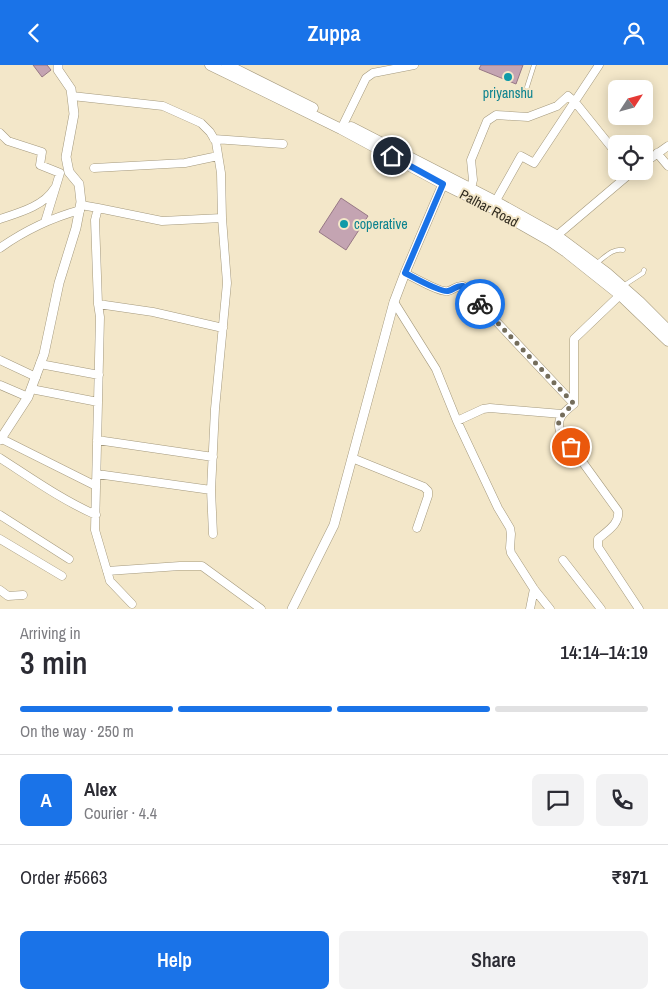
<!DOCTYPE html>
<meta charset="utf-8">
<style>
body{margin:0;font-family:"Archivo Narrow",sans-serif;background:#f2f2f3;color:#2b2b33;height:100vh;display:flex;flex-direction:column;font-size:19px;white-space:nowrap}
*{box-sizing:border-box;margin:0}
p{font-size:16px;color:#7c7c81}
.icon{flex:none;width:28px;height:28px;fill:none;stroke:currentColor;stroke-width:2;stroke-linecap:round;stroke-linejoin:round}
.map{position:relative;height:544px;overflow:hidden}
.sheet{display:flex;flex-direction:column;background:#fff;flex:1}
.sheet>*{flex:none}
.needle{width:32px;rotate:54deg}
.tools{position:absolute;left:608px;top:15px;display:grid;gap:10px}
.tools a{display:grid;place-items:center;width:45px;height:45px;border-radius:8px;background:#fff;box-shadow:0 2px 12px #0003;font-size:25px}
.pin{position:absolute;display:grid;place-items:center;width:42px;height:42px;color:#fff;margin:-21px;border:2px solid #fff;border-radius:50%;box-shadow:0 1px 5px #0007}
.courier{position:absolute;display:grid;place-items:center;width:50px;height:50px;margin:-25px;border:4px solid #1a73e8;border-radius:50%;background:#fff;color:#222;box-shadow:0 1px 6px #0007}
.head em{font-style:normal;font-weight:600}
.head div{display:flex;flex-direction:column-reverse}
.head{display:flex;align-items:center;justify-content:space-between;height:85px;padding:0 20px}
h1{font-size:32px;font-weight:600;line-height:38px}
.bar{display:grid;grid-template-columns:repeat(4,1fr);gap:8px 5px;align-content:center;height:60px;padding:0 20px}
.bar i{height:6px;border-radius:4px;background:#e1e1e2}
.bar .active{background:#1a73e8}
.bar p{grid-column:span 4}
.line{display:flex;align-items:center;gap:12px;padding:0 20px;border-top:1px solid #e1e1e2}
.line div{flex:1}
.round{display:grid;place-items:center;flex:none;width:52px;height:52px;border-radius:8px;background:#f2f2f3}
.primary-button{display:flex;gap:10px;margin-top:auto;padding:10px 20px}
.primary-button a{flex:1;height:58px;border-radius:8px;background:#1a73e8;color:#fff;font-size:20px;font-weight:600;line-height:58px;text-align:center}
.primary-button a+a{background:#f2f2f3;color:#2b2b33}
header{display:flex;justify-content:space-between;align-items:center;height:65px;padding:0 20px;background:#1a73e8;color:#fff;font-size:22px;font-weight:600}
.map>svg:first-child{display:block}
</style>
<header><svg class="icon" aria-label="back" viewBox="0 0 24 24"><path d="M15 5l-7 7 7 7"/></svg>Zuppa<svg class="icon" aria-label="person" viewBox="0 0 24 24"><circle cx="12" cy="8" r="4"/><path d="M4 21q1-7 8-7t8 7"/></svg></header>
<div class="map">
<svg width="668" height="544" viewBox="0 0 668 544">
<rect width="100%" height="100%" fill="#f3e7c9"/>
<path fill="#c4a4b2" stroke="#977885" d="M33,0H47L51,5L42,12Z
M481,0H523L516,19L479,4Z
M341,133L368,151L346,185L319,167Z"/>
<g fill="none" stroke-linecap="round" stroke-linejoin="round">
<defs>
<path id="service" d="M527,22L534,0
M597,198C605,192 613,183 623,185
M623,221L643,208L644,205"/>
<path id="minor" d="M72,31L163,41L201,58L210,67L216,77L221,108L222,153L227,218L215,344L211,425L213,469
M341,64L366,13L373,8L414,0
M0,68L8,76L42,87L40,100L60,108L45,157
M214,74L283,79
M657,88L668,101
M644,98L668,81
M94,103L185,98L218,91
M471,123L473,115L471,95L487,56L496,50L528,52L557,41L568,31L575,37L616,88
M494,139L521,91L534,98L599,0
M81,140L98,143L95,155L98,239L100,252L95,465L110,516L132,539
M98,143L162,156L222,153
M0,154C18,148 44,141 54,124
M554,173L632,107L631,106
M0,183C24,166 51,153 80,145
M405,208C413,212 441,228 448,226C454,225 456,220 463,221L574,339
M620,230L574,274V339C564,347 556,353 560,366L618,446C620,459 607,466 598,474V482L639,544
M394,237L436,304L457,356L498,443L510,463L511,469L510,483L511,488L534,524L550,544
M98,239L153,247L223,263
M0,295L36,312
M40,299L99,310
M0,320L28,332
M31,324L98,337
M457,356L483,344L490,343L562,349
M0,373L96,421
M97,375L213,392
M0,393C31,413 62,435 96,450
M352,393L424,422L428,426V431L417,463
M97,409L211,425
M0,450L69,494
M0,474L62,511
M563,495L601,544
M107,506L180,501H202L261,544
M0,525L8,531L23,530
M530,544L534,524"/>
<path id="tertiary" d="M0,375L28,332L44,289L59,218L76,163L81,137L79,119L69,107L66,92L74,49L71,24L58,5V0
M292,544L334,460L394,237L405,208L443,119"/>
<path id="secondary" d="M210,0L341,64L443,119L492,143L550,176L566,187L620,230L668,276
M227,0L313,43
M351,62L495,136L556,170L607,208L640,237L668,265"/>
</defs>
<use href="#service" stroke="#a4997d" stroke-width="5"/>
<use href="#minor" stroke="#a4997d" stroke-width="9"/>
<use href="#tertiary" stroke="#a4997d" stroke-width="10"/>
<use href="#secondary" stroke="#a4997d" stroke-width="11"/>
<use href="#service" stroke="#fff" stroke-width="4"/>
<use href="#minor" stroke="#fff" stroke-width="8"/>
<use href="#tertiary" stroke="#fff" stroke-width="9"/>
<use href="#secondary" stroke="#fff" stroke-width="10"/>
</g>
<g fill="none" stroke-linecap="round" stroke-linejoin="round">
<path stroke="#746d5b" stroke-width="5" stroke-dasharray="0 9" d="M480,239L574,339C552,357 556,361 571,382"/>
<path stroke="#1a73e8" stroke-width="6" d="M392,91L443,119L405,208C413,212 441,228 448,226C454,225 456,220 463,221L480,239"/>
</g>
<g fill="#0f9aa8" stroke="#f3e7c9" stroke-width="2">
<circle cx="508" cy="12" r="5"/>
<circle cx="344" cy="159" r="5"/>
</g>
<g text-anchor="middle" stroke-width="4" stroke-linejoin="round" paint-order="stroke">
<g font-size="14" fill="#0d838f" stroke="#f3e7c9">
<text x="508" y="33">priyanshu</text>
<text x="354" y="164" text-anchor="start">coperative</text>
</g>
<g font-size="14" fill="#302b20" stroke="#f3e7c9">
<text transform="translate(489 143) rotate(28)" y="5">Palhar Road</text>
</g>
</g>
</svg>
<div class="tools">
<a><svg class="needle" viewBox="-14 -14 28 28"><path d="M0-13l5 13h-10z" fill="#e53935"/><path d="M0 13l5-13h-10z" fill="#7c7c81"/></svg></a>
<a><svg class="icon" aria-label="locate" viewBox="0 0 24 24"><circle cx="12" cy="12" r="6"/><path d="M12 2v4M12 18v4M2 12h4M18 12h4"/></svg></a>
</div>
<div class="pin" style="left:571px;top:382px;background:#ea580c"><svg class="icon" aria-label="bag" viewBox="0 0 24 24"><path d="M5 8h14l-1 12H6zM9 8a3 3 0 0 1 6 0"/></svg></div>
<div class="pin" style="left:392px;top:91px;background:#1f2937"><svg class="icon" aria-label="home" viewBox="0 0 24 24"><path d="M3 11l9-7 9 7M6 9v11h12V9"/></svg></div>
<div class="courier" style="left:480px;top:239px"><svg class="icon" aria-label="bike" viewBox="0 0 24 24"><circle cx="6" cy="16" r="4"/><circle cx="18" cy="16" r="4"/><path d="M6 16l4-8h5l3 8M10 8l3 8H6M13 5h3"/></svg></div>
</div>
<section class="sheet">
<div class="head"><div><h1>3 min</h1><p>Arriving in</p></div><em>14:14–14:19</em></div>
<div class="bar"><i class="active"></i><i class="active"></i><i class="active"></i><i></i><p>On the way · 250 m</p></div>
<div class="line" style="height:90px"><b class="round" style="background:#1a73e8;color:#fff">A</b><div><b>Alex</b><p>Courier · 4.4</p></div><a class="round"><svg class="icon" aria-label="chat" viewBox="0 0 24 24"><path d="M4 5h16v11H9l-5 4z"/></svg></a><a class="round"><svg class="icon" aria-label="phone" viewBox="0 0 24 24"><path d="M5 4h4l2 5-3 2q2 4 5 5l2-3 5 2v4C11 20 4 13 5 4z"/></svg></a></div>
<div class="line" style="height:65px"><div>Order #5663</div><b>₹971</b></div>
<div class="primary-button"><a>Help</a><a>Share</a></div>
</section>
